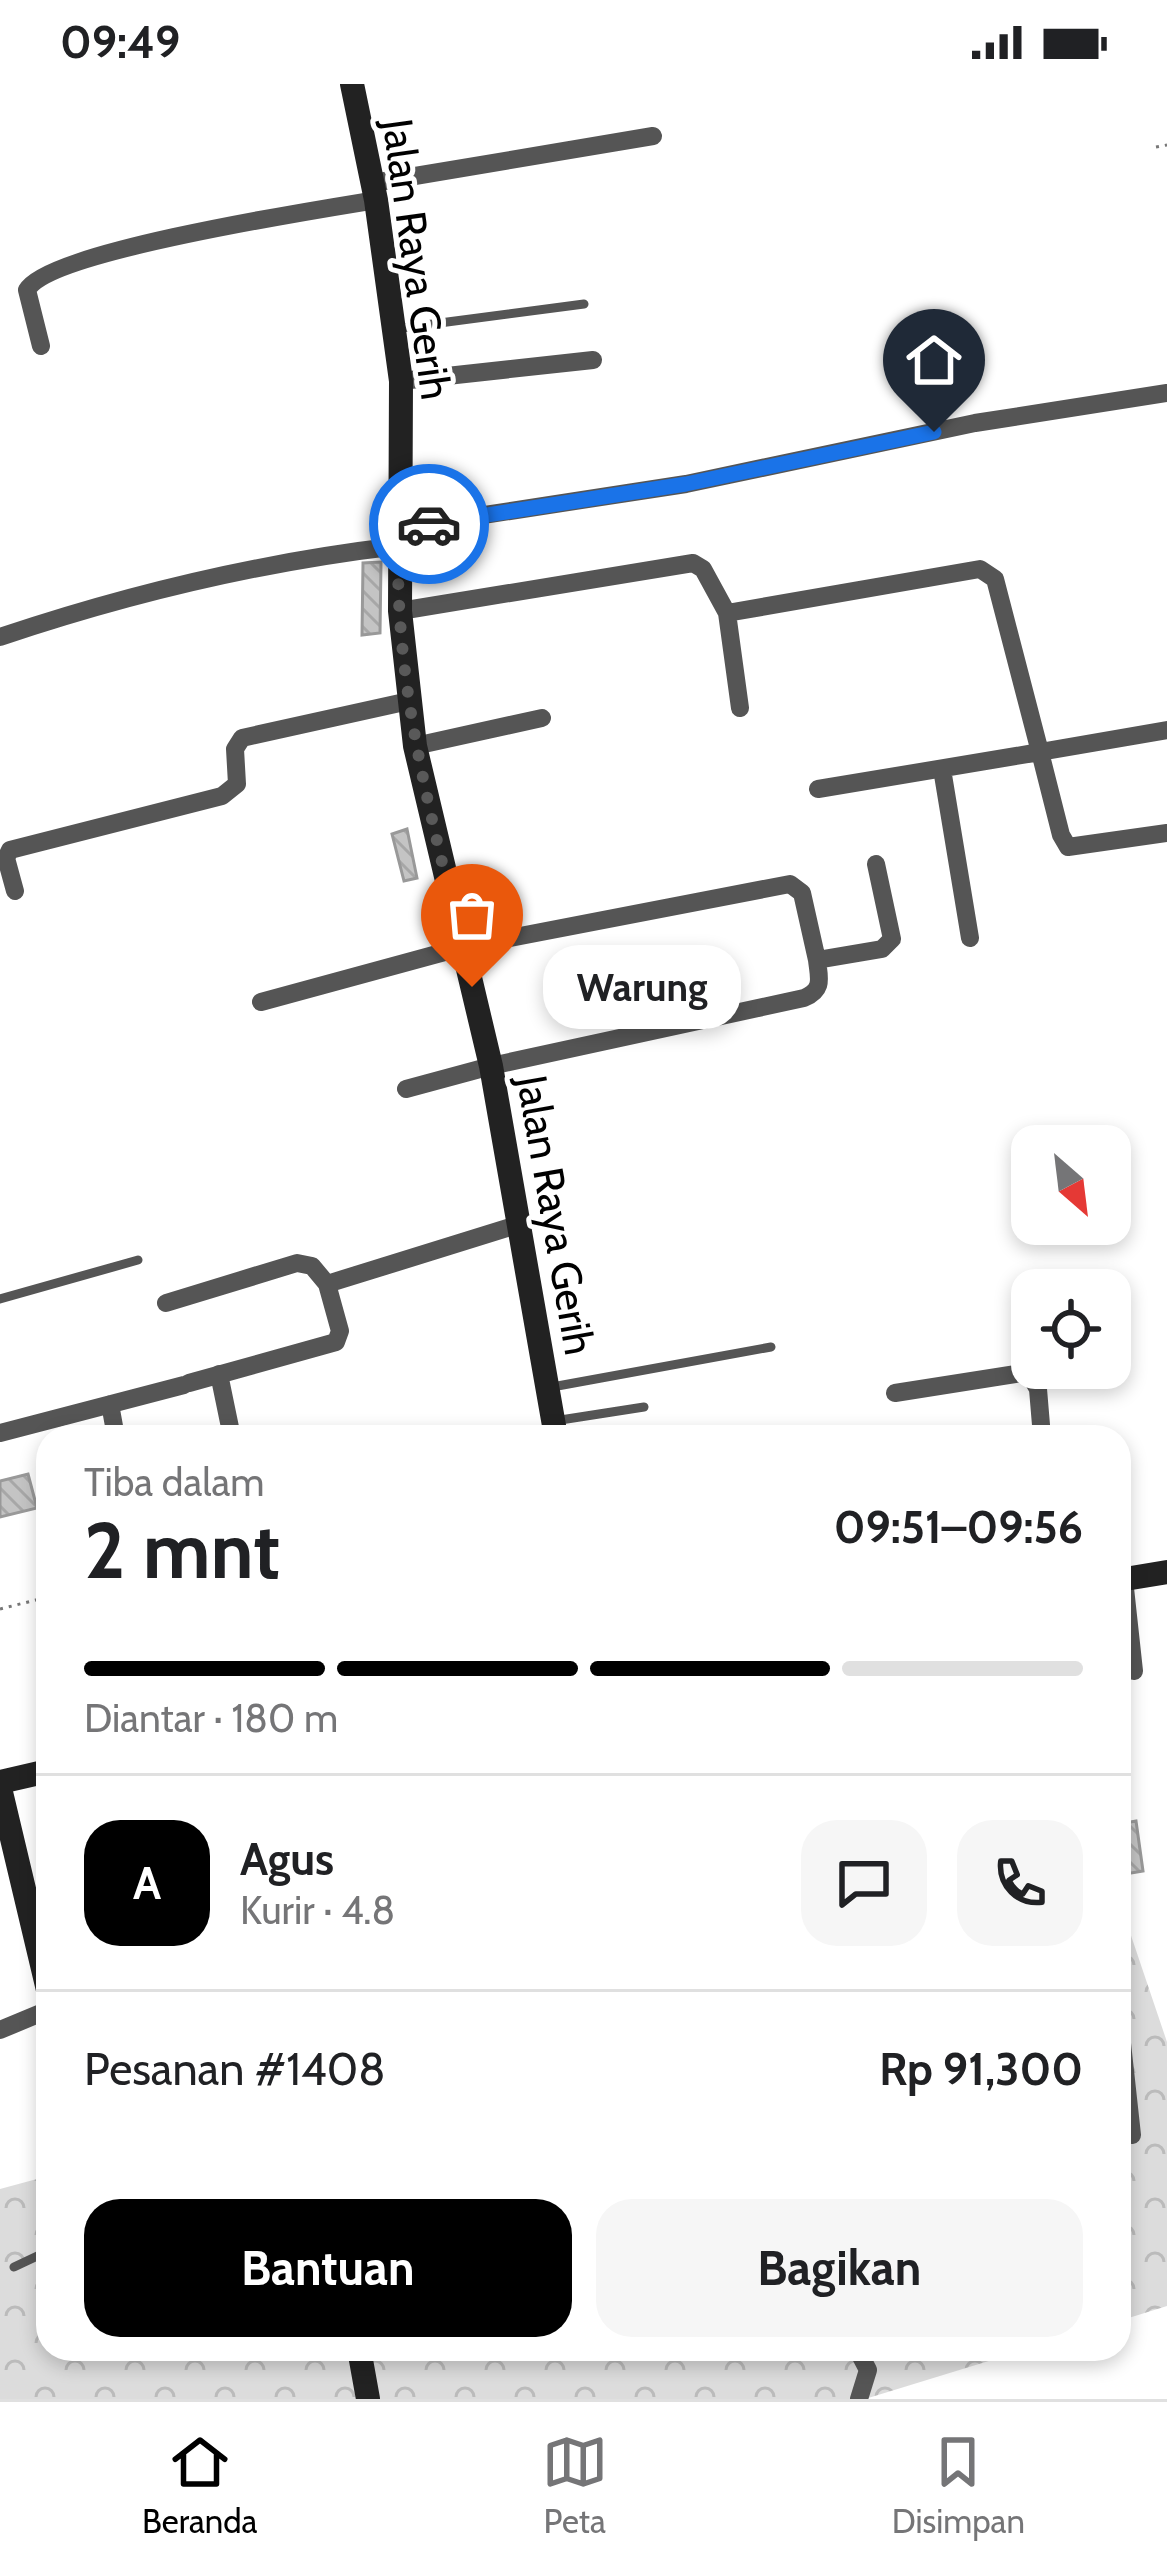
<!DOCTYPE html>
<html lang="id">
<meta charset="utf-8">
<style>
body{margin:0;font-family:Cabin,sans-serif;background:#f6f6f6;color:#202124;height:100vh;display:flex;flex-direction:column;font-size:45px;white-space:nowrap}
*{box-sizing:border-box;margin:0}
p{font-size:39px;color:#757577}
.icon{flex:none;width:66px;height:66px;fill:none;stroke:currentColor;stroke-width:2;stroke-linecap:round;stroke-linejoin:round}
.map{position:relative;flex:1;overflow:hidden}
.side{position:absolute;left:36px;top:1341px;width:1095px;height:936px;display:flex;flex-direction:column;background:#fff;border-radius:36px;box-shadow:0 6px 18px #0003}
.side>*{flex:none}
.needle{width:78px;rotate:152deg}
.buttons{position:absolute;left:1011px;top:1041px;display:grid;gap:24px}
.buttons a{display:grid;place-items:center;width:120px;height:120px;border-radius:24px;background:#fff;box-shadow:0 6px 18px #0003;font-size:60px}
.pin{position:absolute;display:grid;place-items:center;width:102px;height:102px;color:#fff;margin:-123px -51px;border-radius:50% 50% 50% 0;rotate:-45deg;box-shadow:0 0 12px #0007}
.pin .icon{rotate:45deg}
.courier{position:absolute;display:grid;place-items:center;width:120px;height:120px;margin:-60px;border:9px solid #1a73e8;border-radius:50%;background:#fff;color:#222;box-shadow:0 3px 15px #0007}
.bubble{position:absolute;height:84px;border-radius:36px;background:#fff;box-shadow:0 6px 18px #0003;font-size:39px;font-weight:800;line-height:84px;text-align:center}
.headline em{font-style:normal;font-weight:800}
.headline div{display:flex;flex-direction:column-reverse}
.headline{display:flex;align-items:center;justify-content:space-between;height:204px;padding:0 48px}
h1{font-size:78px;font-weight:800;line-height:90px}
.bar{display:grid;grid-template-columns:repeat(4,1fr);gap:18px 12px;align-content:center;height:144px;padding:0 48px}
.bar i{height:15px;border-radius:9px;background:#e0e0e0}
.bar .selected{background:#000}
.bar p{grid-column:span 4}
.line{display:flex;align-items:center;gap:30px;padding:0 48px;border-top:3px solid #e0e0e0}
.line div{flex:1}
.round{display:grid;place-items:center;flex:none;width:126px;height:126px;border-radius:36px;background:#f6f6f6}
.button{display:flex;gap:24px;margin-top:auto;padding:24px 48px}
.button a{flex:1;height:138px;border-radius:36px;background:#000;color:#fff;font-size:48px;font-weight:800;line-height:138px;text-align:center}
.button a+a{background:#f6f6f6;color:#202124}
.status{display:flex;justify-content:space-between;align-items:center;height:84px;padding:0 60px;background:#fff;direction:ltr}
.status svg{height:33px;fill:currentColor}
.dock{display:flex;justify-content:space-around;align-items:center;height:168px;border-top:3px solid #e0e0e0;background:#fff;font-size:33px;color:#757577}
.dock a{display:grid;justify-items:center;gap:6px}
.dock .selected{color:#000}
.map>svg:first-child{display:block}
</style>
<div class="status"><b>09:49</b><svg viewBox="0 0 49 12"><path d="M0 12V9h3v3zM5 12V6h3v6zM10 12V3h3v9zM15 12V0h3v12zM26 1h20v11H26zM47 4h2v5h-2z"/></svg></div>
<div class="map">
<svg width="1167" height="2315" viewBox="0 0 1167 2315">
<defs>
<pattern id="forest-crowns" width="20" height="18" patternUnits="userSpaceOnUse" patternTransform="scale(3)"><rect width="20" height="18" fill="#dcdcdc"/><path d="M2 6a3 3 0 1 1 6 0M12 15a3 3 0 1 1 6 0" fill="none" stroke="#bbb"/></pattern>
<pattern id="building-back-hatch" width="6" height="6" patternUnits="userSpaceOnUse" patternTransform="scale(3)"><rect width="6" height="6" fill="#c4c4c4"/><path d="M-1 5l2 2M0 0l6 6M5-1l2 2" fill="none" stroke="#a7a7a7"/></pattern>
</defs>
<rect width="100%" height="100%" fill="#fff"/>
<path fill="url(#forest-crowns)" d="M1119,1816L1167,1958V2222L1119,2237Z
M48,2092V2265H1028L865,2315H0V2105Z"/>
<path fill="url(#building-back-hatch)" stroke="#999" stroke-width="3" d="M381,478L380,549L362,551L363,479Z
M407,745L417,794L404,797L392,750Z
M28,1390L37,1424L0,1433V1397Z
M1136,1737L1143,1787L1119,1791V1740Z"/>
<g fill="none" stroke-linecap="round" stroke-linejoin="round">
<path stroke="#777" stroke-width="3" stroke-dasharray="3 6" stroke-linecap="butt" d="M1156,63L1167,61
M0,1525L48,1513"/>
<path stroke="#555" stroke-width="9" d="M394,245L584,220
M0,1215L138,1176
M552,1303L771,1263
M554,1337L644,1323
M14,2183L48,2167"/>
<path stroke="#555" stroke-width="18" d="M373,99L653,52
M41,262L27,206C49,167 322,125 376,116
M401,297L593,276
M399,444L686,400L975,339L1167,309
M400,527L693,479L703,485L727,529L980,485L995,495L1040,668L1167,646
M727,529L740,624
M0,553C131,509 261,478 398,462
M415,662L542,634
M942,685L970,854
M818,705L1040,668L1061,751L1068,763L1167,749
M15,807L6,774L10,766L222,712L237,700L235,665L242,654L409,617
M261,918L463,863L790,800L802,809L817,876L882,865L892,855L876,780
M406,1005L491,982L804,914C824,906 819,894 817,876
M166,1219L297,1179L312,1182L327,1200
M219,1290L232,1353
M189,1299L336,1258L340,1247L327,1200L517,1141
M895,1309L1028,1288L1038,1305L1042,1353
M110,1320L116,1353
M0,1349L184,1301
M1124,1495L1134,1587
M1119,1932L1132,2051
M0,1946L48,1926
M857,2265L868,2286L859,2315"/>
<path stroke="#222" stroke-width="24" d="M352,0L376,116L401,297L400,527L415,662L491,982L556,1353
M1119,1496L1167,1488
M0,1698L48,1687
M0,1704L48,1906
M359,2265L368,2315"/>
</g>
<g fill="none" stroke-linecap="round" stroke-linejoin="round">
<path stroke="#595959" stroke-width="12" stroke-dasharray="0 21.6" d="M429,440L399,444C391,602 437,751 472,903"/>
<path stroke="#1a73e8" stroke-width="15" d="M429,440L686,400L934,348"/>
</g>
<g text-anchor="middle" stroke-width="10" stroke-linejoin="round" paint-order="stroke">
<g font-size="42" fill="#000" stroke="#fff">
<text transform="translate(417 175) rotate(82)" y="15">Jalan Raya Gerih</text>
<text transform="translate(556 1131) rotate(80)" y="15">Jalan Raya Gerih</text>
</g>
</g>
</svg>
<div class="buttons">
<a><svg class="needle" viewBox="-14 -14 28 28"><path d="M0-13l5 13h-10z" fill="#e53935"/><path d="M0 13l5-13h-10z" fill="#757577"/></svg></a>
<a><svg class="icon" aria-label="locate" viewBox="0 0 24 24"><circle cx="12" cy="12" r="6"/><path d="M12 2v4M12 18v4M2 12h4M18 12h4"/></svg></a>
</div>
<div class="pin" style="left:472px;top:903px;background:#ea580c"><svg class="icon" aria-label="bag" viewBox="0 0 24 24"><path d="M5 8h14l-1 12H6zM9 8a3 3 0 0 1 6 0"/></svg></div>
<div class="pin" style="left:934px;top:348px;background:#1f2937"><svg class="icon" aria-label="home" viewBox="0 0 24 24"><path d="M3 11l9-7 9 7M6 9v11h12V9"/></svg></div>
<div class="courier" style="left:429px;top:440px"><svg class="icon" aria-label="car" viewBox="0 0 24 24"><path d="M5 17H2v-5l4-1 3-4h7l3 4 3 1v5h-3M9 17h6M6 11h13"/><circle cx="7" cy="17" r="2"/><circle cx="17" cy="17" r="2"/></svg></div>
<div class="bubble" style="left:543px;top:861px;width:198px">Warung</div>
<section class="side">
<div class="headline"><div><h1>2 mnt</h1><p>Tiba dalam</p></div><em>09:51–09:56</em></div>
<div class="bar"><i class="selected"></i><i class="selected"></i><i class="selected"></i><i></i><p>Diantar · 180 m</p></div>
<div class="line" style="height:216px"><b class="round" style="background:#000;color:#fff">A</b><div><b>Agus</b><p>Kurir · 4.8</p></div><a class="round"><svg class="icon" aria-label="chat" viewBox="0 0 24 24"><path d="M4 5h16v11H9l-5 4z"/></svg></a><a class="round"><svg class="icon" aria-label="phone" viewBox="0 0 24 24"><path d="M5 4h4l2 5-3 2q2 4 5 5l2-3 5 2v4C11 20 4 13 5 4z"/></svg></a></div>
<div class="line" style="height:156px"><div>Pesanan #1408</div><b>Rp 91,300</b></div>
<div class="button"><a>Bantuan</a><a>Bagikan</a></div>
</section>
</div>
<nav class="dock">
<a class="selected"><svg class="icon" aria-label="home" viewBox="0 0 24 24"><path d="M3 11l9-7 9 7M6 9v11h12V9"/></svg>Beranda</a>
<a><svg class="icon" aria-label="map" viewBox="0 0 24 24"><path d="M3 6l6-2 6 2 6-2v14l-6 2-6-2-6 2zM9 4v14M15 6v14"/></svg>Peta</a>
<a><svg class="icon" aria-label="saved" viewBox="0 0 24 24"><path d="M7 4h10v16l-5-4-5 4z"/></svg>Disimpan</a>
</nav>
